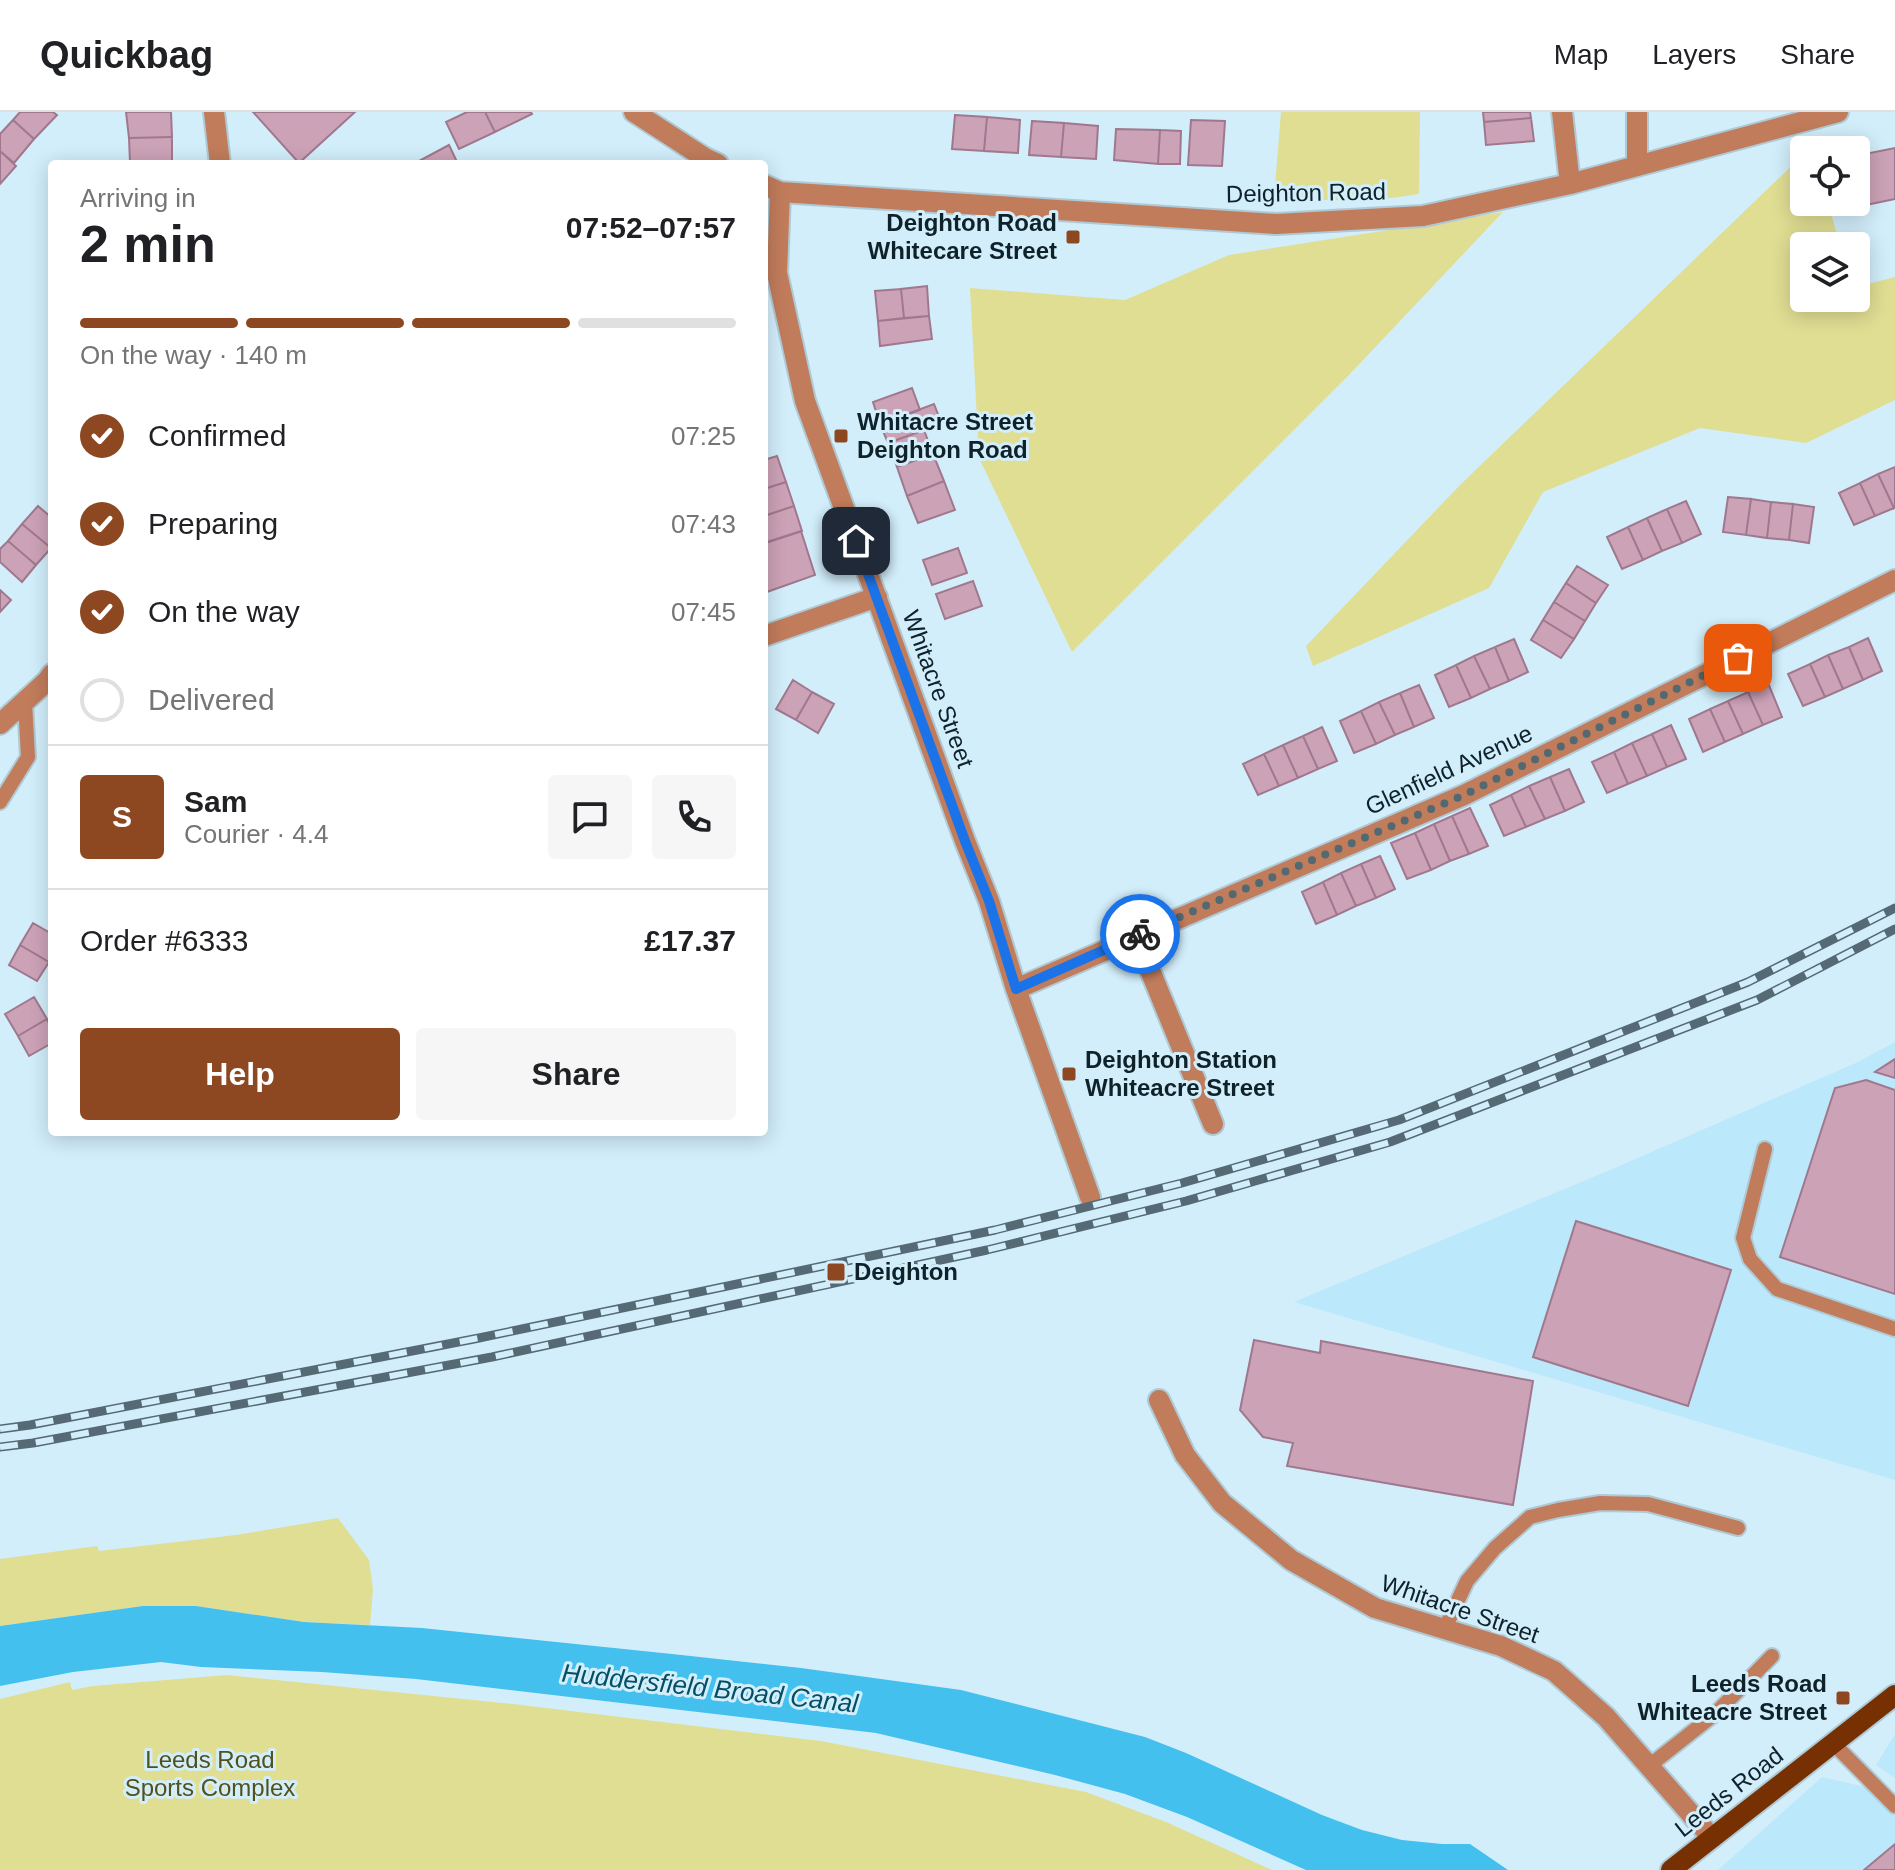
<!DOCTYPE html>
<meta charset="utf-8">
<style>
body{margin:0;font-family:Arial,sans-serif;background:#f6f6f6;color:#202124;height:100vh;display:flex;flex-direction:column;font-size:30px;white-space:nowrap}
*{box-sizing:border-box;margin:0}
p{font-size:26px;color:#757577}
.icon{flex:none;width:44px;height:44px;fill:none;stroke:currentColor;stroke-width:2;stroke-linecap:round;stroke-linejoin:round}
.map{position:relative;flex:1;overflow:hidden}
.side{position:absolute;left:48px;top:48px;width:720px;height:976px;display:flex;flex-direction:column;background:#fff;border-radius:8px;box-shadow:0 4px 20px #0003}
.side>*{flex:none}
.fabs{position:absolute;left:1790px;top:24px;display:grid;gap:16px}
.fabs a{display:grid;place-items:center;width:80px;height:80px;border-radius:8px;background:#fff;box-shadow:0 4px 20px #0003;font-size:40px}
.pin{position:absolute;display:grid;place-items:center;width:68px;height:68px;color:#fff;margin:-34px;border-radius:16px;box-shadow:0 4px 12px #0006}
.courier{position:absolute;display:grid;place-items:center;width:80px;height:80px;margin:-40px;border:6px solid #1a73e8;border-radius:50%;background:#fff;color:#222;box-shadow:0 2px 10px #0007}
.summary em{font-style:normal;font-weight:700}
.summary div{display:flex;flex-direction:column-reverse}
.summary{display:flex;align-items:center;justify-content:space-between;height:136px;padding:0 32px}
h1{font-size:52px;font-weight:700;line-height:60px}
.bar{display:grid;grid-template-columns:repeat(4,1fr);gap:12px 8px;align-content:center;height:96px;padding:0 32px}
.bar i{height:10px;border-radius:6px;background:#e0e0e0}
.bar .active{background:#8d4721}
.bar p{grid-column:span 4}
.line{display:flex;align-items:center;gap:20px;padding:0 32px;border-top:2px solid #e0e0e0}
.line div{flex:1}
.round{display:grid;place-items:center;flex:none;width:84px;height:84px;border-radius:8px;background:#f6f6f6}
ol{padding:0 32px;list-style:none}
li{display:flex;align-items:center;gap:24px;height:88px}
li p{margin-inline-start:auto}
li .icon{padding:8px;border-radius:50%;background:#8d4721;color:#fff;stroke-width:4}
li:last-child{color:#757577}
li i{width:44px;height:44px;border:4px solid #e0e0e0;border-radius:50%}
.primary-button{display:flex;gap:16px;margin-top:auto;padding:16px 32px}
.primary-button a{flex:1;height:92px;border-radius:8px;background:#8d4721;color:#fff;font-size:32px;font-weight:700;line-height:92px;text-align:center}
.primary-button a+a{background:#f6f6f6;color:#202124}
header{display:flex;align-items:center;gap:48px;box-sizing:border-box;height:112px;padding:0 40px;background:#fff;border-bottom:2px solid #e0e0e0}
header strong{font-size:38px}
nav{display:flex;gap:44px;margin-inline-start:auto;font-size:28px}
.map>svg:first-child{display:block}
</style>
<header>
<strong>Quickbag</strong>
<nav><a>Map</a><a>Layers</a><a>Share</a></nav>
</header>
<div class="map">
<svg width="1895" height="1758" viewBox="0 0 1895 1758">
<rect width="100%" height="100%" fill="#d2eefb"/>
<path fill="#bce8fc" d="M1895,930V1368L1294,1190L1617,1055L1858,950Z
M1895,1622V1666L1876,1653Z
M1822,1665L1895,1682V1758H1718Z"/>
<path fill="#e0de93" d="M1281,0H1420L1419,82C1369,91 1325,88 1274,86Z
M1804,42V90H1828L1840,134H1804V186H1856V175L1895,165V288L1806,331L1700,316L1543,380L1489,476L1313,554L1306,534L1460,373Z
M1503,100L1349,263L1072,540L979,346L970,176L1125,188L1229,143Z
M338,1406L369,1448L373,1477L370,1513L304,1510L196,1494H143L0,1514V1447L97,1434L99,1439L236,1423Z
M227,1563L513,1592L821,1629L1086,1680L1166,1710L1272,1758H0V1587L70,1570L72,1578L93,1574Z"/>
<path fill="#43c0ee" d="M143,1494H196L304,1510L422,1516L672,1542L801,1556L961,1578L1145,1625L1186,1641L1322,1703L1362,1718L1402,1728L1442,1732H1470L1508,1758H1306L1187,1705L1125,1682L1055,1663L876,1621L416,1567L322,1560L201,1555L161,1550L73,1560L0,1574V1514Z"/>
<path fill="#cca2b7" stroke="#a0788d" stroke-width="2" d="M20,0H53L57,3L34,27L13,8Z
M126,0H171L172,25L129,26Z
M253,0H355L299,51Z
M467,0H485L495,20L459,37L446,10Z
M485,0H531L532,2L495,20Z
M1483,0H1530L1531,6L1484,10Z
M955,3L987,5L984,39L952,37Z
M987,5L1020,8L1018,41L984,39Z
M1531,6L1534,29L1486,33L1484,10Z
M13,8L34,27L14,51L0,39V22Z
M1191,8L1225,9L1222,54L1188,53Z
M1032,9L1064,11L1061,45L1029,43Z
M1064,11L1098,14L1096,47L1061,45Z
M1116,17L1160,18L1158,52L1114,48Z
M1160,18L1181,19L1180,52H1158Z
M172,25V49L130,51L129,26Z
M449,33L458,52H420L419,49Z
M1895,36V87L1861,94L1856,71V60L1864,59L1860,43Z
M0,39L16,54L0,72Z
M172,49V52L130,51Z
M927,174L929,204L904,206L901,177Z
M901,177L904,206L878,209L875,179Z
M929,204L932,227L880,234L878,209Z
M912,276L920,298L880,312L873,290Z
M934,292L939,305L925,310L929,319L924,318L888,331L880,312Z
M924,318L933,342L897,355L888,331Z
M933,342L944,369L907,384L897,355Z
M777,344L786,370L764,377V348Z
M1895,355V395L1894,396L1878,362Z
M1878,362L1894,396L1875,404L1860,371Z
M944,369L955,398L918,411L907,384Z
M786,370L794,394L764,404V377Z
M1860,371L1875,404L1854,413L1839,381Z
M1728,385L1751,387L1746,423L1723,420Z
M1751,387L1771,390L1767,426L1746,423Z
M1686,389L1701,422L1682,431L1667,397Z
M1771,390L1793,392L1789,428L1767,426Z
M1793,392L1814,395L1809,431L1789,428Z
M38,394L52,406L51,436L22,412Z
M794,394L802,419L766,431L764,404Z
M1667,397L1682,431L1662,439L1647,406Z
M1647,406L1662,439L1643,448L1628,415Z
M22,412L51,436L36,453L8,429Z
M1628,415L1643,448L1622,457L1607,425Z
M801,419L815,463L764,481V431Z
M8,429L36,453L22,470L0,450V437Z
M958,436L967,461L932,473L923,448Z
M1577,454L1608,473L1596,491L1566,471Z
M973,469L982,494L945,507L936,482Z
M1566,471L1596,491L1585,509L1554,490Z
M0,478L11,488L0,500Z
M1554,490L1585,509L1574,527L1543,508Z
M1543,508L1574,527L1561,546L1531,528Z
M1868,526L1882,559L1863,568L1849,535Z
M1514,527L1528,560L1509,569L1495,535Z
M1495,535L1509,569L1490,577L1474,544Z
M1849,535L1863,568L1843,577L1828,543Z
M1828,543L1843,577L1825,585L1810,552Z
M1474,544L1490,577L1471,586L1456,553Z
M1810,552L1825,585L1803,594L1788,562Z
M1456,553L1471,586L1449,595L1435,563Z
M793,568L812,580L796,608L776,597Z
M1768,571L1782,605L1763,613L1748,580Z
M1419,573L1434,606L1414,615L1400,581Z
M812,580L834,592L818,621L796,608Z
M1748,580L1763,613L1743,622L1728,589Z
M1400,581L1414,615L1395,623L1379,590Z
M1728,589L1743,622L1725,630L1710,597Z
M1379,590L1395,623L1376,632L1361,599Z
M1710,597L1725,630L1703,640L1689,607Z
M1361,599L1376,632L1354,641L1340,609Z
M1671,613L1686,647L1667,655L1652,622Z
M1322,615L1337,649L1318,657L1303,624Z
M1652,622L1667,655L1647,664L1632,631Z
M1303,624L1318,657L1298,666L1283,633Z
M1632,631L1647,664L1628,672L1614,640Z
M1283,633L1298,666L1279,674L1264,642Z
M1614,640L1628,672L1607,681L1592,650Z
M1264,642L1279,674L1258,683L1243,652Z
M1569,657L1584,690L1565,699L1550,665Z
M1550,665L1565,699L1545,707L1529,674Z
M1529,674L1545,707L1526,715L1511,683Z
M1511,683L1526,715L1504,724L1490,693Z
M1470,696L1488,734L1469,742L1452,704Z
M1452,704L1469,742L1450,749L1434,712Z
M1434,712L1450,749L1431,758L1415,721Z
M1415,721L1431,758L1407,767L1391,731Z
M1380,744L1395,777L1376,786L1361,752Z
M1361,752L1376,786L1356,794L1341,761Z
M1341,761L1356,794L1337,803L1323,770Z
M1323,770L1337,803L1316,812L1302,780Z
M33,811L52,822V844L49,850L20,833Z
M20,833L49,850L37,869L9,853Z
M34,885L47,907L18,924L5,902Z
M47,907L52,917V931L29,944L18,924Z
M1895,947V966L1875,960Z
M1866,968L1895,978V1182L1780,1145L1835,976Z
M1576,1109L1731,1158L1688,1294L1533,1245Z
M1254,1228L1320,1241L1321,1229L1533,1269L1513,1393L1287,1354L1293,1331L1263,1325L1240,1298Z
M1895,1732V1758H1864Z"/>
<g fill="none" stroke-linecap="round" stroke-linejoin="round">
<defs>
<path id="service" d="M0,690L28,645L25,590
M1765,1037L1743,1126L1750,1147L1777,1177L1895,1217
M1445,1516L1467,1469L1495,1436L1530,1405L1558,1398L1600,1391L1648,1392L1738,1416
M1833,1631L1895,1694
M1649,1654L1716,1601L1772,1544"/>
<path id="minor" d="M214,0L220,52
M634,0L705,46L718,52
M1562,0L1570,72
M1637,0V53
M764,73L780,80L1276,112L1423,104L1570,72L1838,0
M780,80L777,161L805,289L965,729L989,789L1016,877L1090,1085
M764,524L877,485
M0,612L47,569L52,562
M1136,824L1213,1012
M1016,877L1464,683L1895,468
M1159,1288L1185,1343L1222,1391L1291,1448L1375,1496L1501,1534L1554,1559L1606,1605L1712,1726"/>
<path id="primary" d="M1671,1758L1895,1583"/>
</defs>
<use href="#service" stroke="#afc9d5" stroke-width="18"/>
<use href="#minor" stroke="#afc9d5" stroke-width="24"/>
<use href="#primary" stroke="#afc9d5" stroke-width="24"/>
<use href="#service" stroke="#c17c5b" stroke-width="14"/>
<use href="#minor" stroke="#c17c5b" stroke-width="20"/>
<use href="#primary" stroke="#763002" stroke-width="20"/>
<defs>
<path id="rail" d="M0,1317L30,1313L479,1226L995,1118L1182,1071L1399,1008L1748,870L1895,796
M0,1335L33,1331L492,1245L987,1138L1186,1089L1390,1030L1757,888L1895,817"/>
</defs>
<use href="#rail" stroke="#556a74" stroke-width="9"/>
<use href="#rail" stroke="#d2eefb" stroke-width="6" stroke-dasharray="18" stroke-linecap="butt"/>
</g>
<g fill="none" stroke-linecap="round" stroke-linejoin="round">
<path stroke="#536972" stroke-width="8" stroke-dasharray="0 14.4" d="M1140,822L1464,683L1738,546"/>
<path stroke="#1a73e8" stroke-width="10" d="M856,429L965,729L989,789L1016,877L1140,822"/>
</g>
<g fill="#8d4721" stroke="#d2eefb" stroke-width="3">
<rect x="1065" y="117" width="16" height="16" rx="4"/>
<rect x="833" y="316" width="16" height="16" rx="4"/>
<rect x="1061" y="954" width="16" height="16" rx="4"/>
<rect x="826" y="1150" width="20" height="20" rx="4"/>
<rect x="1835" y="1578" width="16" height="16" rx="4"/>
</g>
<g text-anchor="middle" stroke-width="6" stroke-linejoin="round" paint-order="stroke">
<g font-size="24" fill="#0f2129" stroke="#d2eefb">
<text transform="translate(1306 81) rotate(-1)" y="8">Deighton Road</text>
<text transform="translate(938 577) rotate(70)" y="8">Whitacre Street</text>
<text transform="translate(1449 658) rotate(-25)" y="8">Glenfield Avenue</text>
<text transform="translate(1460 1497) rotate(19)" y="8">Whitacre Street</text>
<text transform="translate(1729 1680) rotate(-38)" y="8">Leeds Road</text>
</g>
<g font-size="24" font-weight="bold" fill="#0f2129" stroke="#d2eefb" text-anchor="start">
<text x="1057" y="119" text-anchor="end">Deighton Road<tspan x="1057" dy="28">Whitecare Street</tspan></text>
<text x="857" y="318">Whitacre Street<tspan x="857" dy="28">Deighton Road</tspan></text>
<text x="1085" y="956">Deighton Station<tspan x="1085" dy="28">Whiteacre Street</tspan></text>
<text x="854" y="1168">Deighton</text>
<text x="1827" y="1580" text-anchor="end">Leeds Road<tspan x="1827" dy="28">Whiteacre Street</tspan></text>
</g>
<g font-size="24" fill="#53501a" stroke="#d2eefb">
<text x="210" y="1656">Leeds Road<tspan x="210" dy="28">Sports Complex</tspan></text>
</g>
<g font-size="26" font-style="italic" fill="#054f66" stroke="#d2eefb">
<text transform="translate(710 1576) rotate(6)" y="9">Huddersfield Broad Canal</text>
</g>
</g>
</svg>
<div class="fabs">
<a><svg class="icon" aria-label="locate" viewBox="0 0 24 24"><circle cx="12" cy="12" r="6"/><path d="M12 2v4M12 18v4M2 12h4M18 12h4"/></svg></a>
<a><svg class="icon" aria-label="layers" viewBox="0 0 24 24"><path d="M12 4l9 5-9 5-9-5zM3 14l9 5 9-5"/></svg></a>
</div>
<div class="pin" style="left:1738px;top:546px;background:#ea580c"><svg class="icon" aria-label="bag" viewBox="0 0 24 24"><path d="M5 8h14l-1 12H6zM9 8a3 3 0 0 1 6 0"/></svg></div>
<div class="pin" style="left:856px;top:429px;background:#1f2937"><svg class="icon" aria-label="home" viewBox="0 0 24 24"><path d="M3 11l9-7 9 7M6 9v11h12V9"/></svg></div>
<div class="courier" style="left:1140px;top:822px"><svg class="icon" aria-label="bike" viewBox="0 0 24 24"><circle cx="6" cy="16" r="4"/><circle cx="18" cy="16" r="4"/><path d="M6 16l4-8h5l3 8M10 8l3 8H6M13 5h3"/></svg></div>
<section class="side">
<div class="summary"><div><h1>2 min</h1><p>Arriving in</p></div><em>07:52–07:57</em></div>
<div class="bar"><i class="active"></i><i class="active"></i><i class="active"></i><i></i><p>On the way · 140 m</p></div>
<ol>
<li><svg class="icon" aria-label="check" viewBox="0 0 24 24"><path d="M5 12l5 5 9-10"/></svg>Confirmed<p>07:25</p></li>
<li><svg class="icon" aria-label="check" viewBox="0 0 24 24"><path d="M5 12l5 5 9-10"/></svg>Preparing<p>07:43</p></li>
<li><svg class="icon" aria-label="check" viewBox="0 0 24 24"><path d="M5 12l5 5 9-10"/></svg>On the way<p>07:45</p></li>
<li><i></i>Delivered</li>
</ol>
<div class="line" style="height:144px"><b class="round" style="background:#8d4721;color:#fff">S</b><div><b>Sam</b><p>Courier · 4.4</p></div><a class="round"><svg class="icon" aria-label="chat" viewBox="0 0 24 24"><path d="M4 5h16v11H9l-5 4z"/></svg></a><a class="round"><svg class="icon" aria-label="phone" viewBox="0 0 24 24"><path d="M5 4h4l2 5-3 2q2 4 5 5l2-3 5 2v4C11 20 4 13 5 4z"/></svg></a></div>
<div class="line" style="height:104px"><div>Order #6333</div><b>£17.37</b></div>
<div class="primary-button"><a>Help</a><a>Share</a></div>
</section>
</div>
